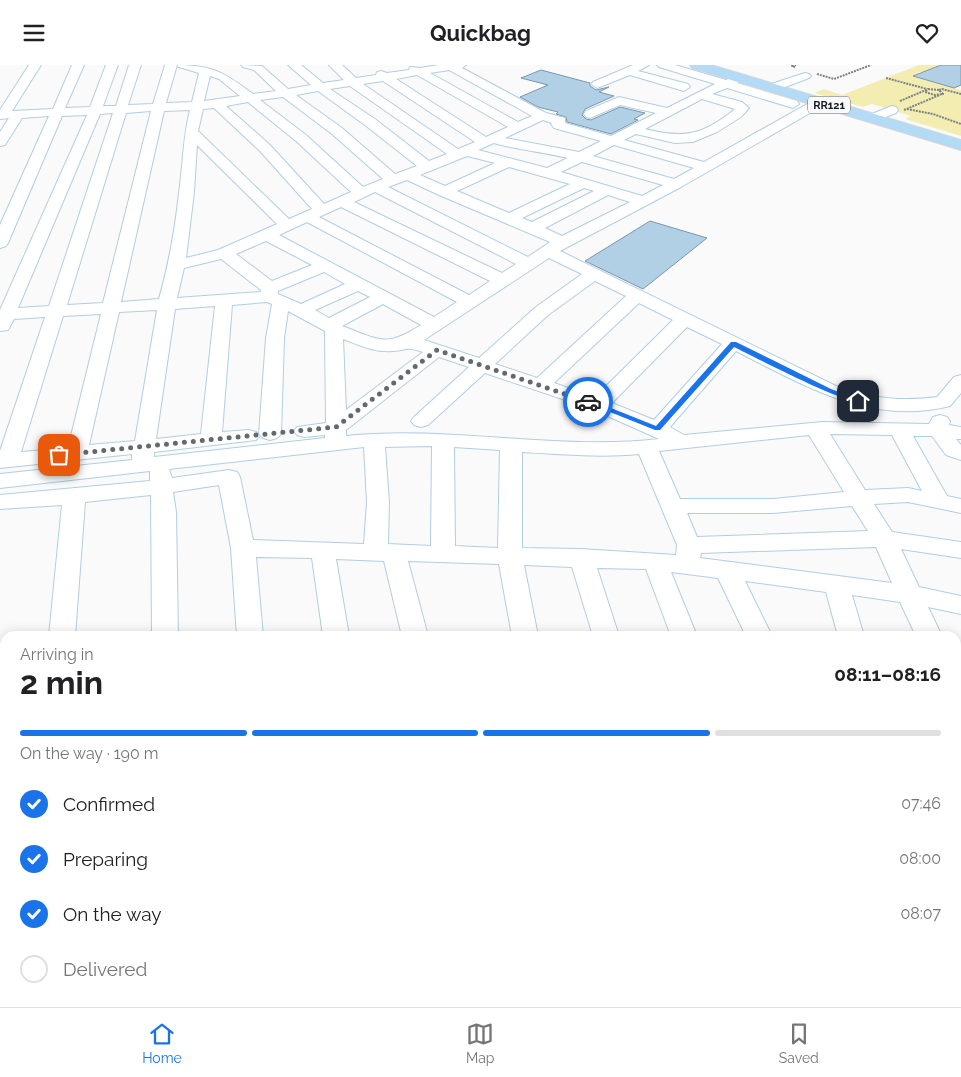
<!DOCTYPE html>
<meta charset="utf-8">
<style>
body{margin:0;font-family:Raleway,sans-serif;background:#f2f2f2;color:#202124;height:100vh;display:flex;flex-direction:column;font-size:19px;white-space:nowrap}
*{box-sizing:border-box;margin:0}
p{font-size:16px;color:#757577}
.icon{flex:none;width:28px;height:28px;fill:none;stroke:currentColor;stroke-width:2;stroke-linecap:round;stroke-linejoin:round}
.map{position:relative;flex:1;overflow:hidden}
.panel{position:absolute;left:0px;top:566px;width:961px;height:376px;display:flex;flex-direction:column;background:#fff;border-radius:15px 15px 0 0;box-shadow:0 2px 12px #0003}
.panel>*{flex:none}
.pin{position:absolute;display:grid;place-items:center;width:42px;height:42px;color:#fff;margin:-21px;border-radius:10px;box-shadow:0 2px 8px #0006}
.courier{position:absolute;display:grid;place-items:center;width:50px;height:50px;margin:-25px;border:4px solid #1a73e8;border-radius:50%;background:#fff;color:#222;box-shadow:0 1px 6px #0007}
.overview em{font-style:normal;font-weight:700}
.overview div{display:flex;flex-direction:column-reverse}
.overview{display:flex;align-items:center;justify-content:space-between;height:85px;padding:0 20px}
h1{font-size:32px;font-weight:700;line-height:38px}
.bar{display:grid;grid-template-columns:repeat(4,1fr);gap:8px 5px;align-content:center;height:60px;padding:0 20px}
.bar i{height:6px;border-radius:4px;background:#e0e0e0}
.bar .active{background:#1a73e8}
.bar p{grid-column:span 4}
ol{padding:0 20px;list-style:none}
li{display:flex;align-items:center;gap:15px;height:55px}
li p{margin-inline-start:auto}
li .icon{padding:5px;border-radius:50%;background:#1a73e8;color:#fff;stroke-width:4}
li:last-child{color:#757577}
li i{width:28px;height:28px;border:2px solid #e0e0e0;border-radius:50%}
header{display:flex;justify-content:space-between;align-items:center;height:65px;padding:0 20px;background:#fff;font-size:22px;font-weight:700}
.menu{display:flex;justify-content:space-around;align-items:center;height:70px;border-top:1px solid #e0e0e0;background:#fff;font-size:14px;color:#757577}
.menu a{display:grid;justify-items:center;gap:2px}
.menu .active{color:#1a73e8}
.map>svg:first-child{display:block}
</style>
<header><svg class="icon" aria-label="menu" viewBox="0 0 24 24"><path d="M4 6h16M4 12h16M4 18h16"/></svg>Quickbag<svg class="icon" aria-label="heart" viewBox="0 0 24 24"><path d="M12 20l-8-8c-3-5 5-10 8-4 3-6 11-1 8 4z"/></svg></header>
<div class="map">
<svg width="961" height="942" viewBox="0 0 961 942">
<rect width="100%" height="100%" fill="#fafafa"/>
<path fill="#f3edb2" d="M919,0H936L947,3L931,10L920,7L912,11L961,25V71L905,54L911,51L872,39L863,42L814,28L824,24L842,30Z"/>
<path fill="#b2d0e5" stroke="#7b97ab" d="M941,0H961V20L954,23L913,11Z
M541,5L590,18V21L596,25L609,22L599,27L614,31L585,44L582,50L586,54L591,55L620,42L645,48L634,54L638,55L611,69L567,57L566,52L556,49L558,47L538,42L520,32L548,20L521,13Z
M650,156L707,173L643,224L585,196Z"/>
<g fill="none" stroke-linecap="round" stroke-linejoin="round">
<defs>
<path id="minor" d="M29,0H41L12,46L53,44L72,0H84L65,43L90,42L106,0H118L103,41H116L129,0H141L128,40L153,39L165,0H177L166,38L192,37L199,8L179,2L177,0C213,0 225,8 253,29L276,26L254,5L243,2L241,0L262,1L288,24L311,20L288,0H301L323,18L344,15L329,0H342L356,13L376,10L377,7L381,6L387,8L409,5L410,2L420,3L439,0H466L462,3L546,48L565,53V58L611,71L656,48L620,40L590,53L586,52L584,49L586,46L619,32L667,43L715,19L659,2L657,0H675L726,15L740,10L744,11L746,13L737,18L797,36L799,39L793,43L727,23L712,29L742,37L749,43L741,52L717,67L693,77L675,78L636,69L624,75L704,97L816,34H824L826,37L824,40L681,122L560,186L836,321C870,333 901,337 937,332L954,312L961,310V328L950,341C870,361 805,321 736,286L670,362L684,370L822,357L929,359L933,352L940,350L947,352L950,356L949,360L961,362V374H956L961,380V395L946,390L932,371H913L947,431L961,434V448L908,437L874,439L892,467L961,477V493L901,484L919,522L961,531V549L928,542L942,571H916L900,537L852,530L864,571H838L826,527L745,516L772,571H746L718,513L671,507L697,571H671L646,504L597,503L619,571H593L572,502L524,500L538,571H512L499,499L408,496L428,571H402L384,496L336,494L349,571H323L312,493L256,492L263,571H237L231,483L219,420L173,427L176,447L178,571H152L151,430L85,437L75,571H49L62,440L0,444V430L150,416V406L0,423V409L132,395V389L0,403V386L45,252L14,254L8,265L0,266V245L87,50L62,51L8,178L6,181L0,183V160L49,51L22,53L5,80L0,81V67L9,53L0,54V45ZM449,5L532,51L518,57L430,8ZM417,10L508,62L486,72L396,14ZM210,11L219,14L240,31L204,36ZM383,16L475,77L458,84L363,19ZM350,21L447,89L429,96L375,54L330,24ZM318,26L365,60L417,101L395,109L342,63L296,30ZM283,32L332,69L383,114L363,122L306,70L260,35ZM702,34L735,44C703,70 685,74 645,64ZM248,37L296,76L351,127L324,139L270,80L226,41ZM214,43L260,86L312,144L289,154L198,66L203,44ZM190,45C183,72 183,100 179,128C175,164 169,199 159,234L121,237L164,46ZM151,46L103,238L67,240L126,48ZM113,48L49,241L18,243L100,49ZM543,55L552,58L551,59L554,63L601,76L579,87L505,73ZM494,78C518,85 543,87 568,93L547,103L478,85ZM197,80L277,159L218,185L186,193L194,127ZM614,80L694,103L674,114L593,91ZM467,91L495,98L445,121L420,110ZM582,97L663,120L642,131L561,107ZM509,102L570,119L509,148L457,126ZM407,115L439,130L550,177L528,192L388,122ZM584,123L594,126L532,157L522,153ZM375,127L516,199L502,208L354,137ZM608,130L630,137L562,171L545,163ZM341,142L490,216L469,230L319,152ZM307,157L457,237L434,252L279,170ZM266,176L312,200L272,216L236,189ZM549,193L582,209L536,242L479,293L424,275ZM221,194L261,225V227L177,233L184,203ZM324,207L345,219L301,239L278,229V226ZM595,216L626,231L537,313L495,299L548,250ZM358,226L370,232L329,253L315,245ZM267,237L272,239L266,273L259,369L263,373L270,375L277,373L281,369L284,273L288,246L325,266L326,358L297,362L294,366L297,370L304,372L325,370V373L154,392V387L256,375L260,371L256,367L249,365L222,367L232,240ZM639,238L673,255L595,332L554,318ZM383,239L421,260C385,283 380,275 342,261ZM215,241L201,369L156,374L175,244ZM157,245L135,376L89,380L119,247ZM101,249L68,383L21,387L63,251ZM687,262L722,279L654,355L612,338ZM343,274C359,280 376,288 393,286C409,285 404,281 423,287L346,345ZM439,292L469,302L414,352L411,356L414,360L421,362L428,360L485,308L592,344L659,374C555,386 450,360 346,371V365ZM830,369L892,370L922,426L908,423L865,425ZM809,370L844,427L773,434H680L659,386ZM432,381L431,481L388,479L389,437L385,382ZM364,382L367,437L364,479L253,475L240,412L237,407L229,405L172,413L169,404ZM454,382L500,385L498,483L455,481ZM522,387C560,389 600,393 639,389L677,480L676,490L581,484L522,483ZM852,441L868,466L697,472L687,448H773ZM876,482L892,518L700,493L701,488Z
M633,0H649L638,6L688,19L690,22L684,26L630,10L597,23L591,19L593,17Z
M805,8L809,9L811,11L809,13L772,27L766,23L768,20Z
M892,41L896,42L898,45L896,48L873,57L867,53L869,50Z
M956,620L961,622V652L956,651Z
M956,785L961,787V824L956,822Z
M5,918V938H41L40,942H0V919Z
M157,938H193V942H157Z
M261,938H297V942H261Z
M376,938H412L413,942H377Z
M498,938H563L561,942H496Z
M566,938H602L603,942H567Z
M700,938H736L737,942H701Z
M807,938H843L844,942H808Z
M915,938H952L954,942H917Z"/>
<path id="major" d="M690,0H711L961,75V85L692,3Z"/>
</defs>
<use href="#minor" stroke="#b0cee3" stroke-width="2"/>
<use href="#major" stroke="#d4d6d7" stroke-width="2"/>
<path stroke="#7b8185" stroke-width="2" stroke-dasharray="2 1" stroke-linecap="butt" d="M795,2L792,1L796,0
M817,9L834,14L871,0
M886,13L927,24
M928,24L939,25L943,29L935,30L925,27Z
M939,25L942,24L961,29
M900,36L926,25
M907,44L933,49L961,59
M904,45L942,29"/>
<use href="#minor" fill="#fff" fill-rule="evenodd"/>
<use href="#major" fill="#b3dbf6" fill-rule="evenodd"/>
</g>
<path fill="#1a73e8" d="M731,277H736L831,324L862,336C851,343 751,290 734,282L660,365H655L585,337L591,335L656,361Z"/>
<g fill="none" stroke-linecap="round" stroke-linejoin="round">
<path stroke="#636a6e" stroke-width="5" stroke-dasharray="0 9" d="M59,390L336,362L437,285L588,337"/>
</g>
<g text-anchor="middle" stroke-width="4.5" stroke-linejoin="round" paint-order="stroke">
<rect fill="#fafafa" stroke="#575f64" stroke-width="1" x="808" y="31.5" width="42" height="17" rx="4"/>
<g font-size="11" font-weight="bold" fill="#111c23">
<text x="829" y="44">RR121</text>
</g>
</g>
</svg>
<div class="pin" style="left:59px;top:390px;background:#ea580c"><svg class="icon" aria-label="bag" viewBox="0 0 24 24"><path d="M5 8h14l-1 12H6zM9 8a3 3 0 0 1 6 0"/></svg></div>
<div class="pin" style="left:858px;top:336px;background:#1f2937"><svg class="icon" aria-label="home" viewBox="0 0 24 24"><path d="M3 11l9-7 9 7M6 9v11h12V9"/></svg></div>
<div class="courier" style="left:588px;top:337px"><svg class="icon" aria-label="car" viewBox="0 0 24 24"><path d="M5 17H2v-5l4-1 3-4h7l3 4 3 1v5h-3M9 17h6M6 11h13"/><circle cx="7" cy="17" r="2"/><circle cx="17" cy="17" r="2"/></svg></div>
<section class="panel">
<div class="overview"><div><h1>2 min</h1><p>Arriving in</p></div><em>08:11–08:16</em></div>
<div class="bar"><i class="active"></i><i class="active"></i><i class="active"></i><i></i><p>On the way · 190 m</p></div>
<ol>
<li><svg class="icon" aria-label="check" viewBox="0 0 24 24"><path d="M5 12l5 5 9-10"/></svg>Confirmed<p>07:46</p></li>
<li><svg class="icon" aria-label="check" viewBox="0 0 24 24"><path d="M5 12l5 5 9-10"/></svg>Preparing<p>08:00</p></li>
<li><svg class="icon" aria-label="check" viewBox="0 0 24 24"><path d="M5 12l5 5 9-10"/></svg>On the way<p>08:07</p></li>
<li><i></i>Delivered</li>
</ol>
</section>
</div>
<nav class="menu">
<a class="active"><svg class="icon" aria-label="home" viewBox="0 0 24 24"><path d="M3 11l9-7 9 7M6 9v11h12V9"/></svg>Home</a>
<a><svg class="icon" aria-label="map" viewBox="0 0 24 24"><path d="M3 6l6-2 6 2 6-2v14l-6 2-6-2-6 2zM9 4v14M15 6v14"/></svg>Map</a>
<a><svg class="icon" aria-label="saved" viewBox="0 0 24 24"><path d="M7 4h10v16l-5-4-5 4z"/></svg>Saved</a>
</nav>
